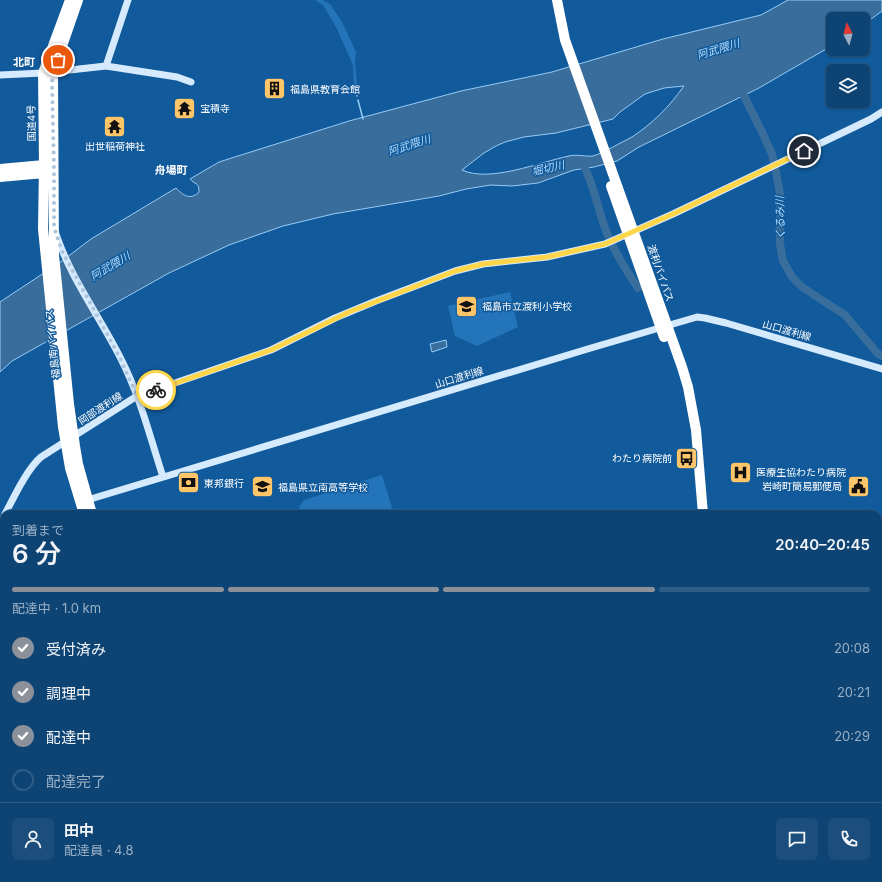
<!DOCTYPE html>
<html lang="ja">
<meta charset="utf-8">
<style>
body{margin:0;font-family:Inter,"Noto Sans JP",sans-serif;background:#1b4e7c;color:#f1f3f6;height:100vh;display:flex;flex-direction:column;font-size:15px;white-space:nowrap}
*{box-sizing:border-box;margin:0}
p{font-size:13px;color:#9ab0c5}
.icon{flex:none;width:22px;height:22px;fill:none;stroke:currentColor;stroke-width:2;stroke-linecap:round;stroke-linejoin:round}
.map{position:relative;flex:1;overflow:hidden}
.panel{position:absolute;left:0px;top:510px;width:882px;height:372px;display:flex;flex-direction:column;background:#0d4474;border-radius:12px 12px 0 0;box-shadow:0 1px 3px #0004,0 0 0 1px #2d5c86}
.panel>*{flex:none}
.needle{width:26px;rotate:354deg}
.buttons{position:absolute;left:826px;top:12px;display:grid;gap:8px}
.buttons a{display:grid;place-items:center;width:44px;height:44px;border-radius:6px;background:#0d4474;box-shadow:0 1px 3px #0004,0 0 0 1px #2d5c86;font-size:20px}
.pin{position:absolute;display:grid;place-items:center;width:34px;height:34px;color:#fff;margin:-17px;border:2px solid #fff;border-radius:50%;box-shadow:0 1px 4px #0007}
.courier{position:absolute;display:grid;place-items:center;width:40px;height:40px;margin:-20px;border:3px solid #ffd54a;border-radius:50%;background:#fff;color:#222;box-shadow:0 1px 5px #0007}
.headline em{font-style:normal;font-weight:600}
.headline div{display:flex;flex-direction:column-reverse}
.headline{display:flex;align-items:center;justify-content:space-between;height:68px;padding:0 12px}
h1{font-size:26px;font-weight:600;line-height:30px}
.bar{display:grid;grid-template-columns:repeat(4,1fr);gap:6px 4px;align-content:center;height:48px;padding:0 12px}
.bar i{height:5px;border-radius:3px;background:#2d5c86}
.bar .on{background:#8c9099}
.bar p{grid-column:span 4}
.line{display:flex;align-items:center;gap:10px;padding:0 12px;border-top:1px solid #2d5c86}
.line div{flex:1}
.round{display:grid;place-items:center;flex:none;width:42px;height:42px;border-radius:6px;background:#1b4e7c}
ol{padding:0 12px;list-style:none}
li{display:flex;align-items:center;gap:12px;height:44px}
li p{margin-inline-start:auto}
li .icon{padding:4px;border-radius:50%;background:#8c9099;color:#fff;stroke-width:4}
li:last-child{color:#9ab0c5}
li i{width:22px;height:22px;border:2px solid #2d5c86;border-radius:50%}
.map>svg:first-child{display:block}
</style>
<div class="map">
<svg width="882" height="882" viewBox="0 0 882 882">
<rect width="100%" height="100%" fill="#115a9b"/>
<path fill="#2474ba" d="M315,0H322L330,4L342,22L356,52L355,62L357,86H354L353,65L336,27L323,5Z
M510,292L518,327L477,346L455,336L448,306Z
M382,475L394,514H298L301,513L299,507L304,500Z
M15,878H386L384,882H6Z"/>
<path fill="#396d9c" stroke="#97ccf7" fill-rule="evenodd" d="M788,0H882V11L863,25V19H833V45L759,88L639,147L617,161L594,167L574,170L538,183L512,186L491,185L466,189L439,196L333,214L283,226L229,245L169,273L12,361L0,372V302L62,261L91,239L176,188C183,195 190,201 199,192C199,182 195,185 190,179L219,162L349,121L461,91L552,72L663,39L761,15ZM684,86C669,107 653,123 632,137C622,142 603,153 593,156C587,157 577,154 569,156C540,162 490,183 462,170L484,153L496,146L505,142L524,137L556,133L613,119L620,112L645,94L664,88Z
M446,340L447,347L432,352L430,344Z"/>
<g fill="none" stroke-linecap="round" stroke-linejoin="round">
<path stroke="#97ccf7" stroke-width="1.5" d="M356,92L357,96
M358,100L363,119"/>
<path stroke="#396d9c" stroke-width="8" d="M738,87L743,94L761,130L772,154L776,172L780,194V244L783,261L792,277L802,287L845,315L878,354L882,356
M579,163L583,164C594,184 597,207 605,228C613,250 625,269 638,288"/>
<path stroke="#d5eafd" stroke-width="7" d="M106,66L128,0
M0,75L43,73L106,66L177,77L191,82
M56,234C71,279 100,317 121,359C140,396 150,437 163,477
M84,501L591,348L697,317L705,318L726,323L882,369
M5,514C14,497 27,469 41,457L137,396L271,350L335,318L376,301L455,271L483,264L547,257L605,244L673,214L871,119L882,112
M0,524L4,517
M878,794L882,792"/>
<path stroke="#fff" stroke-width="10" d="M70,0L43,73L44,165L43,229L63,427L70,468L84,514
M78,0L53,72L54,255L69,404L75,446L78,464L92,514
M557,0L565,40L682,367L688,387L696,430L703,514
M0,169L44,165L51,167
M0,177L44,173L49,171
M611,186L664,337
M0,856L4,851
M0,869L4,864
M690,882L691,878"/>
</g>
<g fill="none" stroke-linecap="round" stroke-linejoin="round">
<path stroke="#acc5dc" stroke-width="4" stroke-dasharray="0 7.2" d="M58,60L53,72L52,82L54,168V227L62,251L120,358L137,396L156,390"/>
<path stroke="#ffd54a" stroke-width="5" d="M156,390L271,350L349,312L455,271L483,264L547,257L605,244L673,214L804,151"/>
</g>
<defs>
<symbol id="building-square" viewBox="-11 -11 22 22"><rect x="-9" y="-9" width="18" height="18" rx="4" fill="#ffc669" stroke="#115a9b"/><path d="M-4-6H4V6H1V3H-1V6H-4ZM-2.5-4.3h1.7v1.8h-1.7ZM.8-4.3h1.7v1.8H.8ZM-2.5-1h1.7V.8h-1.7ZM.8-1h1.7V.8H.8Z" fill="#111"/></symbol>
<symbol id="temple-square" viewBox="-11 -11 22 22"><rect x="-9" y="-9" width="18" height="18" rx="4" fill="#ffc669" stroke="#115a9b"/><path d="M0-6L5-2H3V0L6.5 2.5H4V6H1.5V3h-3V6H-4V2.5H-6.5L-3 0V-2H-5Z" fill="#111"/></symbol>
<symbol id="school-square" viewBox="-11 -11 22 22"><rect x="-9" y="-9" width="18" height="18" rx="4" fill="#ffc669" stroke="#115a9b"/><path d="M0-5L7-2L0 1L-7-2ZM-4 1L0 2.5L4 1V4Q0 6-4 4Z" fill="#111"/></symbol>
<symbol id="bus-square" viewBox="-11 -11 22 22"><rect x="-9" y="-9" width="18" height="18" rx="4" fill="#ffc669" stroke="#115a9b"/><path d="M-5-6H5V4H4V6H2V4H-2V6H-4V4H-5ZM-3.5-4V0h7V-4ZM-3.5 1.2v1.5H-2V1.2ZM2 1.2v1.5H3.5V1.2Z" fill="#111"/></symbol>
<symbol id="hospital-square" viewBox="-11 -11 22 22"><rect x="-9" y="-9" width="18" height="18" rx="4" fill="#ffc669" stroke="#115a9b"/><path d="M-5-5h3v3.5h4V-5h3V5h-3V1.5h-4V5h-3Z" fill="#111"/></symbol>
<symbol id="bank-square" viewBox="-11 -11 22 22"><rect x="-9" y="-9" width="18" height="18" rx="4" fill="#ffc669" stroke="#115a9b"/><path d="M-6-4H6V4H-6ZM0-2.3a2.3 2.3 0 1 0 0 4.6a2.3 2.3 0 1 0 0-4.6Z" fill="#111"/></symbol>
<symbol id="civic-square" viewBox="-11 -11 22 22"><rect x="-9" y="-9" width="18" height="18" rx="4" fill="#ffc669" stroke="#115a9b"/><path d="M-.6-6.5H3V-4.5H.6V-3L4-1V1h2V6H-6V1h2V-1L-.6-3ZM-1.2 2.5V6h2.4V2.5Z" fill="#111"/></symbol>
</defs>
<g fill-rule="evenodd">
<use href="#building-square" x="262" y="76" width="25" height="25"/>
<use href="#temple-square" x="172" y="96" width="25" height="25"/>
<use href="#temple-square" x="102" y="114" width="25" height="25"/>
<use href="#school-square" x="454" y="294" width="25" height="25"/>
<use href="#bus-square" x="674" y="446" width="25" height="25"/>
<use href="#hospital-square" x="728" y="460" width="25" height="25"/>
<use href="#bank-square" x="176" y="470" width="25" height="25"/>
<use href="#civic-square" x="846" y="474" width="25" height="25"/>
<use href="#school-square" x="250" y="474" width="25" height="25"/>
</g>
<g text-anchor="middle" stroke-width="3" stroke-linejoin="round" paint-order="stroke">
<g font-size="10" fill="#fff" stroke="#115a9b" text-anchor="start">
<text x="290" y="93">福島県教育会館</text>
<text x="200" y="112">宝積寺</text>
<text x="115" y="150" text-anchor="middle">出世稲荷神社</text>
<text x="482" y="310">福島市立渡利小学校</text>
<text x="672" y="462" text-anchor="end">わたり病院前</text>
<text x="756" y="476">医療生協わたり病院</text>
<text x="204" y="487">東邦銀行</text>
<text x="842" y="490" text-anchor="end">岩崎町簡易郵便局</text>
<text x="278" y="491">福島県立南高等学校</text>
</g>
<g font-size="10" fill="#fff" stroke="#115a9b">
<text transform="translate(31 123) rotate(-91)" y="4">国道4号</text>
<text transform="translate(661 273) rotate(71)" y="4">渡利バイパス</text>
<text transform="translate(787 330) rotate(16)" y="4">山口渡利線</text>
<text transform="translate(52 344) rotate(-96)" y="4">福島南バイパス</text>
<text transform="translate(459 377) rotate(-17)" y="4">山口渡利線</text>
<text transform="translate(100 408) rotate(-33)" y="4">岡部渡利線</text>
</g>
<g font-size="11" font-style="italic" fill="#b2dafb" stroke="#115a9b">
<text transform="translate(718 49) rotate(-17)" y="4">阿武隈川</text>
<text transform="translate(409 145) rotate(-18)" y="4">阿武隈川</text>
<text transform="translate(548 168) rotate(-13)" y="4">堀切川</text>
<text transform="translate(780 218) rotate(-91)" y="4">くるみ川</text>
<text transform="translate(110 266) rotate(-31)" y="4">阿武隈川</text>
</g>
<g font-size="11" font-weight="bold" fill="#fff" stroke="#115a9b">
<text x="24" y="66">北町</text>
<text x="171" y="174">舟場町</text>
</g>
</g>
</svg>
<div class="buttons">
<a><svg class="needle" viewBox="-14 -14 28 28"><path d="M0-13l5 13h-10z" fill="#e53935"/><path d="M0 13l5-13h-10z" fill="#9ab0c5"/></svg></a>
<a><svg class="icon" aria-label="layers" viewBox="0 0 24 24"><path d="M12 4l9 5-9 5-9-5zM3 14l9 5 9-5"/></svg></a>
</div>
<div class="pin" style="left:58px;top:60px;background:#ea580c"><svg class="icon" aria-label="bag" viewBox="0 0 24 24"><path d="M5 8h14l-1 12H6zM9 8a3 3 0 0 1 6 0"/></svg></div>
<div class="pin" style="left:804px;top:151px;background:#1f2937"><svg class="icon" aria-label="home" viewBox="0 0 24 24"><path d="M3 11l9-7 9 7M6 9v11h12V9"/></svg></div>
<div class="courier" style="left:156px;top:390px"><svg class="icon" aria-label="bike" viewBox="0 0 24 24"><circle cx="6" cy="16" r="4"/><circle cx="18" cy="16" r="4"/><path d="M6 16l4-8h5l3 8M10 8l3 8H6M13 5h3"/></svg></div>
<section class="panel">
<div class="headline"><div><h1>6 分</h1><p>到着まで</p></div><em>20:40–20:45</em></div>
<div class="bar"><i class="on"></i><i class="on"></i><i class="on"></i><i></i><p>配達中 · 1.0 km</p></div>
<ol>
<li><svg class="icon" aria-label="check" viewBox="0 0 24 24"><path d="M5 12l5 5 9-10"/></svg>受付済み<p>20:08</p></li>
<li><svg class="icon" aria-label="check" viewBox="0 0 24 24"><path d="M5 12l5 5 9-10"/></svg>調理中<p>20:21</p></li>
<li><svg class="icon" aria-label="check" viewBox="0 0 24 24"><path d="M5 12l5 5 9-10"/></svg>配達中<p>20:29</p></li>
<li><i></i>配達完了</li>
</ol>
<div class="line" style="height:72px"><a class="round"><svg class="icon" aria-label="person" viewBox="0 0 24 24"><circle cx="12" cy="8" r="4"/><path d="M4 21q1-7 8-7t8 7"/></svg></a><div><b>田中</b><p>配達員 · 4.8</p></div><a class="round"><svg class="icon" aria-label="chat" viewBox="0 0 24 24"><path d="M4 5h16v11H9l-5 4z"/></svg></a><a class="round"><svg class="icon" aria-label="phone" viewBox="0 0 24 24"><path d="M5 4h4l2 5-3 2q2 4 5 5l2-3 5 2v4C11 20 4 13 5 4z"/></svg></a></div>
</section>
</div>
